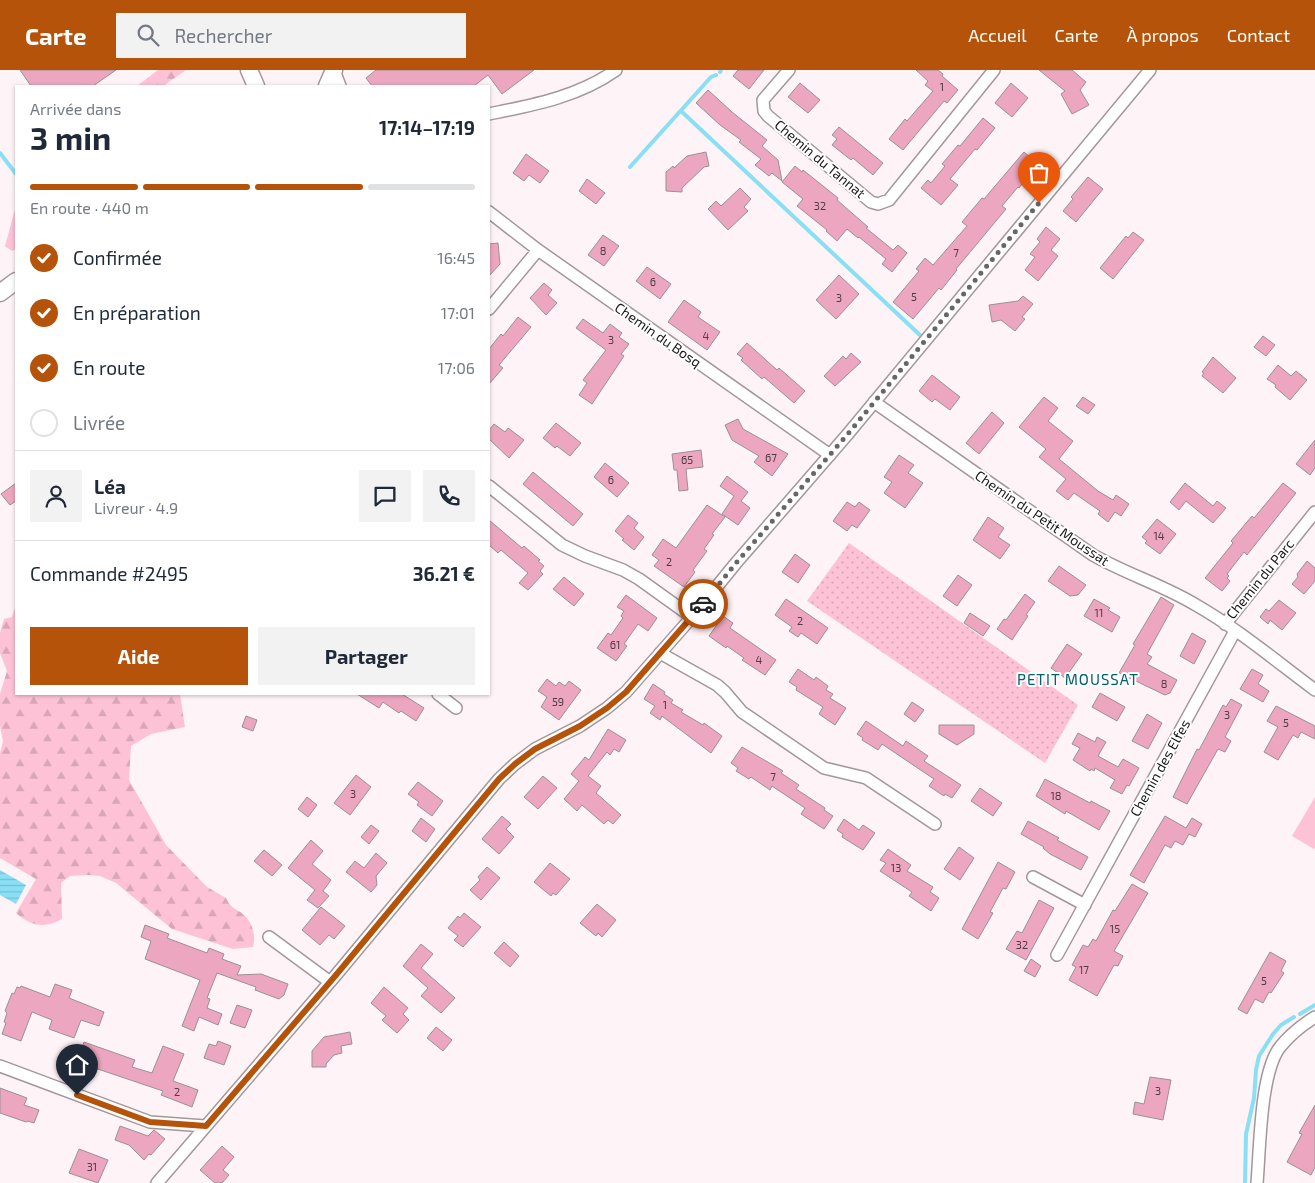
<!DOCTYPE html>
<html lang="fr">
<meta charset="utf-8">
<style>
body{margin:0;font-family:"Exo 2",sans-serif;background:#f2f2f3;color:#1f2937;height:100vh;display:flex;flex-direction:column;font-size:19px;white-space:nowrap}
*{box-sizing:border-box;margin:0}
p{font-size:16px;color:#747a83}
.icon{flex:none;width:28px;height:28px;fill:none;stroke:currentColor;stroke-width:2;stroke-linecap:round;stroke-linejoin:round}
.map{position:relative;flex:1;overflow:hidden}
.drawer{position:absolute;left:15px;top:15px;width:475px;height:610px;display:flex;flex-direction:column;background:#fff;border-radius:0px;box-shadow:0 1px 4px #0004}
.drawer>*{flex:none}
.pin{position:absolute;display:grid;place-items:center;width:42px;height:42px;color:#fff;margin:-51px -21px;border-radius:50% 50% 50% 0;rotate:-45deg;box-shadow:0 0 5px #0007}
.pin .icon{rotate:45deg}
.courier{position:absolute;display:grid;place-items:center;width:50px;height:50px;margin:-25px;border:4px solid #b45309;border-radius:50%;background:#fff;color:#222;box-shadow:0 1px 6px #0007}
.overview em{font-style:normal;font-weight:700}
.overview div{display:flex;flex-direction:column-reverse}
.overview{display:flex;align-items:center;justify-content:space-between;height:85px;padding:0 15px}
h1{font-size:32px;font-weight:700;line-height:38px}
.bar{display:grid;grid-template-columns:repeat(4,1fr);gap:8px 5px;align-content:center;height:60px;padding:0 15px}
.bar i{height:6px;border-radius:4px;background:#e0e1e3}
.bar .current{background:#b45309}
.bar p{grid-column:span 4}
.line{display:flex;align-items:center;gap:12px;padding:0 15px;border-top:1px solid #e0e1e3}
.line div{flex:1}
.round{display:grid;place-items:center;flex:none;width:52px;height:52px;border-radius:0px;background:#f2f2f3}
ol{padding:0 15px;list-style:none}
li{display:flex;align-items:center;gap:15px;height:55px}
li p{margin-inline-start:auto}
li .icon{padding:5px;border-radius:50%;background:#b45309;color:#fff;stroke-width:4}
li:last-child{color:#747a83}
li i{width:28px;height:28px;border:2px solid #e0e1e3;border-radius:50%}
.button{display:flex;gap:10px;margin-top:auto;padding:10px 15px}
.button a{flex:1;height:58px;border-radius:0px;background:#b45309;color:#fff;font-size:20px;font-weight:700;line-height:58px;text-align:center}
.button a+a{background:#f2f2f3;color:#1f2937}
header{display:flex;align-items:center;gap:30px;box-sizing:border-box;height:70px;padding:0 25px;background:#b45309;color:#fff}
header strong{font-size:24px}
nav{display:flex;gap:28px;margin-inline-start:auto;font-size:18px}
.search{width:350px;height:45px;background:#f2f2f3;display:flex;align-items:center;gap:12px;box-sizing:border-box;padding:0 18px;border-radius:0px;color:#747a83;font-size:19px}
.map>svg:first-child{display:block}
</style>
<header>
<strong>Carte</strong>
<div class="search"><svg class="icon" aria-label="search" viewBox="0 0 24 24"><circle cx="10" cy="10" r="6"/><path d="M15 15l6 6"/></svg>Rechercher</div>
<nav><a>Accueil</a><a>Carte</a><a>À propos</a><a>Contact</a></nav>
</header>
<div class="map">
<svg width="1315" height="1113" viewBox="0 0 1315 1113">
<defs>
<pattern id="green-dots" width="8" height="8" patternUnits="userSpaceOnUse" patternTransform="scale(1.25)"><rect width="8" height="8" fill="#fec2d6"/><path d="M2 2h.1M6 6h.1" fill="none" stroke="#d9a6b7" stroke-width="1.8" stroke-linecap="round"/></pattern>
<pattern id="forest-firs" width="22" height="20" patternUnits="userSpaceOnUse" patternTransform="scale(1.25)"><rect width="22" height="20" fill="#fec2d6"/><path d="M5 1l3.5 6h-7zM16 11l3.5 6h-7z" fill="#d9a6b7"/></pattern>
<pattern id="water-rules" width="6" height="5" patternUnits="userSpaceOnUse" patternTransform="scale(1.25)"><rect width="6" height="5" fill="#89dff4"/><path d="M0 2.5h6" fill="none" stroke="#76bfd1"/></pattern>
</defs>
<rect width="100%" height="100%" fill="#fef3f7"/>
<path fill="url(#green-dots)" d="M849,473L1078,635L1045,693L807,531Z"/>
<path fill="url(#forest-firs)" d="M158,0H186L166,14L164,16H137Z
M16,136V179L12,181L5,176Z
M16,534V624H180L185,657L151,664L131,676L129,710L166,775L207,817L226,828C232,841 238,838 246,847C253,855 256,867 253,877L233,879L172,859L116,813L100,806L88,805L70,806L61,813L62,849C44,859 31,856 16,843L36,809L0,788V683L3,671L0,656V624L7,601L0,583V563L4,549L12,547Z"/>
<path fill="#fec2d6" d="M1315,727V778L1314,779L1292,766Z"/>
<path fill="url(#water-rules)" d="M0,800L26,815L16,834L0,825Z"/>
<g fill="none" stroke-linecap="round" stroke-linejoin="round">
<path stroke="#89dff4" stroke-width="4" d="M720,2L721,0
M681,41L921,266
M0,83L16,104
M630,97L711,7L716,5
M1300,944L1315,935
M1245,1113L1246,1064L1254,1028L1256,1000L1259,986L1273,964L1281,955L1294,947"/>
</g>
<path fill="#eca6bf" stroke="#9c9094" d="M20,0H116L93,16H31Z
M376,0H534L502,24L488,5L474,16H372L366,8Z
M738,0H764L749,19L733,6Z
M916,0H938L943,4L942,6L958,20L947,33L944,31L903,80L889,69L905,49L907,51L933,21L925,15L928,11Z
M1039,0H1072L1086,12L1080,20L1089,35L1072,44L1061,24L1065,21Z
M800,13L820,30L808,43L788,27Z
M1011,13L1028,28L1012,47L995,33Z
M708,20L732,42L767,70L762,76L778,90L782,111L772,103L769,106L755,95L761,89L739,72L741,70L720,55L696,33Z
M983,48L995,58L977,80L975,79L950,109L958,115L941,135L921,118L928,110L931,113L945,96L942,94L958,75L960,76Z
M839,57L883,93L873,105L853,88L851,90L832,75L837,69L832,65Z
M706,82L709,96L704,97L682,118V122L666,121V102L673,96L674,98L687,86Z
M1024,82L1037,93L1019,118L1018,117L1002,136L1006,139L956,199L957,200L941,220L939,218L913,249L893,232L919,201L916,199L925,188L933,195L967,156L962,152L982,128L984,129Z
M526,84L549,101L540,113L529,105L524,111L513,103Z
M795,96L802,102L803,100L838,128L837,130L868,157L866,158L893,180L898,175L907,183L892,202L882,194L886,189L859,167L858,168L847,159L837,171L826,161L827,160L797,136L803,129L782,112Z
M1088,107L1103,119L1076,152L1063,141L1073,129L1071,127Z
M587,109L605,123L596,134L579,121Z
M740,118L751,129L744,137L748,141L728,160L708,139L716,131L721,136Z
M1046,157L1060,169L1051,180L1058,186L1038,211L1025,200L1035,187L1030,184L1040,172L1037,169Z
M1133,162L1144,170L1113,209L1100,198L1126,166L1128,168Z
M603,165L619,176L604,196L588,185Z
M498,173L500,194L489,206V174Z
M647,197L671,214L660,229L636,211Z
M839,205L859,224L836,249L816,230Z
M544,213L552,220L548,225L557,233L546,245L530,228Z
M1023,226L1033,234L1022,247L1025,249L1015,261L1001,250L992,252L989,235L1018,231Z
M684,230L701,242L698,247L720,262L707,280L668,252Z
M518,247L531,257L499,295L503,298L489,314V279L501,264L503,266Z
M583,249L603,263L610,254L622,263L619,267L629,274L621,284L624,286L592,334L579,325L587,313L583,310L606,280L576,258Z
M1263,266L1275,275L1266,286L1254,277Z
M747,273L777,300L779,298L805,321L794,333L764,307L762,309L741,290L743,288L737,284Z
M851,283L861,292L835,316L824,306L843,286L846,289Z
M1213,287L1236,308L1223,323L1202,306L1204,303L1202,302Z
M1278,295L1291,306L1296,301L1307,310L1290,330L1275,317L1276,315L1267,309Z
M932,305L960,327L950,340L935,329L932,332L919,321Z
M1044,327L1058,338L1048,351L1073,371L1059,389L1098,421L1113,430L1116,425L1129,434L1121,446L1115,442L1108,452L1098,444L1100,441L1074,423L1068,430L1056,421L1066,409L1039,387L1046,379L1019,357Z
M1083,327L1095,335L1088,344L1076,336Z
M992,342L1004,353L979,384L966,373Z
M738,349L743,359L788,384L772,406L754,392L759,386L732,370L725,355Z
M556,353L581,373L570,386L557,376L555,378L543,368Z
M494,354L505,362L508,358L524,370L509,388L489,369V360Z
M1315,370V398L1310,405L1296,394Z
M701,380L703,397L686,399L688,420L679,421L677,400H674L672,384Z
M899,385L914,395L908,403L923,413L905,438L884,423L892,412L884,407Z
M605,393L629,413L617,427L594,407Z
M533,402L583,444L573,456L523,414Z
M727,406L748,422L741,431L750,438L738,455L722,444L734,426L720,416Z
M16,413V431L10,435L1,424Z
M1185,413L1213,436L1217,431L1226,438L1213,453L1186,431L1179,440L1170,432Z
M1283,413L1296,423L1247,485L1244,482L1227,504L1229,506L1227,508L1230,511L1222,521L1205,508L1233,473L1231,471L1252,446L1254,448Z
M847,432L855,437L859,432L870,440L857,458L852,455L847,461L833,451Z
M707,435L725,447L712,464L714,465L704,479L707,481L693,500L695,502L684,517L654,496L659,490L652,485L663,469L676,478Z
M628,445L638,453L634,458L644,467L634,480L622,470L624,469L615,461Z
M988,447L1004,458L998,467L1010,475L1000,489L973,470Z
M1157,449L1176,464L1160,484L1145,473L1147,471L1142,467Z
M489,450L522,478L524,476L540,490L538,491L544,496L540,501L543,504L528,520L519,513L528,503L501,480L498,483L489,475Z
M795,484L810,495L798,513L782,502Z
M1307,491L1315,498V511L1304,524L1292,514L1298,507L1297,504Z
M1059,496L1086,515L1078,525L1070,526L1048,511Z
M958,505L972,515L957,536L943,526Z
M564,507L584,524L574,536L553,519Z
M1025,524L1035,532L1026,545L1028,546L1012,570L997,559L1004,549L1006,550Z
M626,525L657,548L648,561L638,554L624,574L627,576L616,591L597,578L608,563L611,565L623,548L621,546L624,541L617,537Z
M1161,527L1174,535L1147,584L1152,587L1147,594L1177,610L1170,623L1165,625L1119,603L1135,575L1133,574Z
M786,529L828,558L817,574L801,563L798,567L789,561L792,557L775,545Z
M1094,529L1110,538L1108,540L1120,547L1112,562L1084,546Z
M1279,530L1296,543L1282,560L1270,550L1268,554L1260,547L1266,539L1269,541Z
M970,543L990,556L983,566L964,553Z
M723,546L733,553L730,558L776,590L765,605L742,590L744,588L727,576L726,578L709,566Z
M1192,563L1206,571L1194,594L1180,586Z
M1067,574L1082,584L1065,608L1051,598Z
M798,599L814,610L816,607L828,616L826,620L833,624L830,628L846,638L835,655L819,644L823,637L796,620L797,617L789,612Z
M1252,599L1263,605L1258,614L1269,621L1263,632L1240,619Z
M547,609L556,616L559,612L565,616L569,611L581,620L559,650L541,637L547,627L538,621Z
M653,614L665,622L664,624L673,630L671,633L683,640L681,642L703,655L704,653L722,666L711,683L662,646L660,650L650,643L655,636L644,629Z
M1100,623L1125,637L1117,651L1092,637Z
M357,624H402L424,638L416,651L401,641L399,643L383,632L379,638Z
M1231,629L1242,635L1225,667L1231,671L1225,682L1218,679L1187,734L1173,727L1197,679L1199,680L1223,635L1226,637Z
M912,632L924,640L915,652L904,644Z
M1276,636L1315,656V669L1301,662L1298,668L1293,665L1278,690L1264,682L1278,657L1267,651Z
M1147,644L1162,653L1148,679L1132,671Z
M246,646L257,650L253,661L242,657Z
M866,651L903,676L906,671L928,686L924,691L961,715L952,728L945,724L944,726L929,716L934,709L882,674L878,680L862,670L863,668L857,664Z
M939,655H974V664L957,675L939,664Z
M608,659L626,670L619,682L614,679L610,685L607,682L588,706L601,716L596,723L621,745L613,754L608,750L604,754L582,735L577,741L564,729L579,711L571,704L585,687L589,690Z
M1078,663L1095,672L1097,667L1106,672L1098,686L1118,697L1123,689L1139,698L1129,716L1127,715L1122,724L1110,718L1115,710L1095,698L1094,701L1091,699L1090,701L1073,690L1080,678L1072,674Z
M742,677L783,701L781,703L799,715L796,719L825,738L824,740L833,746L824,759L801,744L805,738L772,716L770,720L751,707L749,709L736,701L738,698L731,693Z
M356,705L371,717L350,745L334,733Z
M543,706L557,718L538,739L524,727Z
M1045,709L1090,733L1091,731L1110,741L1099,760L1066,741L1065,744L1036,726Z
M418,712L443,731L432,746L417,735L419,732L408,724Z
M980,718L1002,733L993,746L971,731Z
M307,727L317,735L308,747L298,739Z
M502,746L511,754L506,759L514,767L499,784L482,769Z
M1165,746L1186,758L1192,748L1202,754L1195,767L1189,764L1183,775L1175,771L1171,778L1165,775L1144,813L1130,805Z
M421,748L435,759L426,772L412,761Z
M844,749L859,760L863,755L875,763L863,780L842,767L843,764L837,760Z
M1028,751L1059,768L1057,770L1088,787L1081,800L1050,784L1043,778L1044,777L1021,764Z
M371,755L379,761L369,774L361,767Z
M311,770L323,781L312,794L331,810L323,821L329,826L318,838L307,830L315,820L288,798Z
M959,777L974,788L960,810L944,799Z
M888,779L911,795L907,801L933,817L930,822L939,828L931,841L909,826L912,822L880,801L886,793L880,790Z
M264,780L282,795L272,806L254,791Z
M376,783L387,793L376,806L377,815L371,822L346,802L355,791L364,798Z
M998,792L1015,802L1006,819L1003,818L990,842L993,843L978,869L962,859Z
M550,793L570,809L556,825L553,823L551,826L534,812Z
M487,797L500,808L481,830L470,820L480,810L478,807Z
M1132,814L1148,823L1114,881L1123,886L1118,896L1114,895L1097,926L1069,910L1076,897L1072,895L1083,875L1088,877L1093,869L1096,871L1113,840L1115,841Z
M1039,830L1054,838L1026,890L1006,879L1017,861L1022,863Z
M597,834L616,850L602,867L598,863L596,866L580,853Z
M321,837L345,856L334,869L329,865L320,875L302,860Z
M464,843L481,857L463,877L454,870L458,866L448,858L458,846L460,848Z
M145,855L169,864L167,868L207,883L209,878L224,884L222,889L241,896L237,905L261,904L288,914L284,925L279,929L255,920L256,917L217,903L207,928L210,929L207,938L222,944L218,955L199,947L194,961L182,956L200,910L145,889L151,871L141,867Z
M504,872L519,886L510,897L494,883Z
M421,874L433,884L421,898L455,928L441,943L421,926L428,918L403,896Z
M1270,882L1286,891L1281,901L1284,903L1271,923L1269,922L1263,933L1255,929L1247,944L1238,939Z
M1031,889L1041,896L1035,907L1024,901Z
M55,914L72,920L69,928L104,942L99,956L81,950L74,968L49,959L52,950L32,942L21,971L2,964L6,953L4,952L7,943L5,941L12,923L14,924L17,917L20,918L21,916L50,927Z
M384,917L408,938L403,944L409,950L397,963L382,950L386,946L371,933Z
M237,935L252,940L245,958L230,953Z
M436,957L452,970L443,981L427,968Z
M350,962L352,974L341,976L342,983L334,985L326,994V997H312V981L324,967Z
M218,971L231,976L224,995L204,988L209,974L216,976Z
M84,972L135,990L132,997L152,1003L163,976L184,984L173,1011L198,1020L192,1037L161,1025L163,1021L77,992Z
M1150,1007L1171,1010L1163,1050L1133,1044L1135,1032L1144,1034Z
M0,1018L27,1028L24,1035L39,1040L34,1053L28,1051L26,1052L0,1043Z
M1315,1035V1097L1311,1105L1287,1092L1302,1064L1299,1063Z
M120,1056L148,1066L154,1060L165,1069L151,1085L149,1084L144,1090L129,1075L115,1070Z
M222,1076L234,1087L223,1100L229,1105L222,1113H215L200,1100Z
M79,1079L108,1090L98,1113L69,1103Z"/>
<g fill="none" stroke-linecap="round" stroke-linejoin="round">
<defs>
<path id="minor" d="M334,0L340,16
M789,0L763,30L764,41L768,46L871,132L878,134L889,130L994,0
M489,44C533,35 578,27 616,0
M489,142L538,180L830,385
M489,239L538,180
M874,332L1093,485C1126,504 1163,515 1196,535C1238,559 1276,591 1315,620
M489,416L562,475L585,486L623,500L639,509L692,547
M1225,554L1315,442
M660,583L717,615L725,622L742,642L824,698L866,708L935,754
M438,624L456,638
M1033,807L1085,835
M269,867L330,912
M1057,885L1235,561
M0,996L150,1052L205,1056
M157,1113L336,905L499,709L515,694L535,679L580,656L607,638L626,622L692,547L736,493L847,365L1150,0
M1257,1113C1260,1079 1260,1003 1280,977C1289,966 1302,955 1315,947"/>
<path id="secondary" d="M249,0L256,16
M327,16L334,0
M0,223L16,211"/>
</defs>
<use href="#minor" stroke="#a4979b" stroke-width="14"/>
<use href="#secondary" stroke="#a4979b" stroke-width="19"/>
<use href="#minor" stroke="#fff" stroke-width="11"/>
<use href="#secondary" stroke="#fff" stroke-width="16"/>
</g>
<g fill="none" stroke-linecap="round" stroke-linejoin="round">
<path stroke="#6b6467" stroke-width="5" stroke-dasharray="0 9" d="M703,534L736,493L847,365L1039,133"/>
<path stroke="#b45309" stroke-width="6" d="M77,1025L150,1052L206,1056L336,905L499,709L515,694L535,679L580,656L607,638L626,622L703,534"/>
</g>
<g text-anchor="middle" stroke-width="4" stroke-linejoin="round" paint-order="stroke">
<g font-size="11" fill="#503b42">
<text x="942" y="21">1</text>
<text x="820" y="140">32</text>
<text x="603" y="185">8</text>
<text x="956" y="187">7</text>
<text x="653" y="216">6</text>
<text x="914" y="231">5</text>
<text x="839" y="232">3</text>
<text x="706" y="270">4</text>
<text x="611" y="274">3</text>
<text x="771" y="392">67</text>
<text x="687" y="394">65</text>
<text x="611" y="414">6</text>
<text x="1159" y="470">14</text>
<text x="669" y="496">2</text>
<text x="1099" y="547">11</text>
<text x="800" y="555">2</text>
<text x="615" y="579">61</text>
<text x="759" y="594">4</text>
<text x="1164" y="618">8</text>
<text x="558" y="636">59</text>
<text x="665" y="639">1</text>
<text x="1227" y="649">3</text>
<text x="1286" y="657">5</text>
<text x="773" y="711">7</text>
<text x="353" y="728">3</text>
<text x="1056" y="730">18</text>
<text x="896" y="802">13</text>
<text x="1115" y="863">15</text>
<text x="1022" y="879">32</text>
<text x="1084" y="904">17</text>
<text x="1264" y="915">5</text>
<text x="1158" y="1025">3</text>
<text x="177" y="1026">2</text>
<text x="92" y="1101">31</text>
</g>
<g font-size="14" fill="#1c1719" stroke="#fff">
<text transform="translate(820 89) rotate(40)" y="5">Chemin du Tannat</text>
<text transform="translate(658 265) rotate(35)" y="5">Chemin du Bosq</text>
<text transform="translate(1042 448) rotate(34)" y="5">Chemin du Petit Moussat</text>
<text transform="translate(1260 509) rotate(-51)" y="5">Chemin du Parc</text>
<text transform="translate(1160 698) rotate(-61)" y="5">Chemin des Elfes</text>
</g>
<g font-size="15" letter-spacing="1" fill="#006071" stroke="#fff">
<text x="1078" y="615">PETIT MOUSSAT</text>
</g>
</g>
</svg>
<div class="pin" style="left:1039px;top:133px;background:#ea580c"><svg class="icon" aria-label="bag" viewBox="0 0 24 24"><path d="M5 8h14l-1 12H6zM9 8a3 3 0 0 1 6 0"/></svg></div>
<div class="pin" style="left:77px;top:1025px;background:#1f2937"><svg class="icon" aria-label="home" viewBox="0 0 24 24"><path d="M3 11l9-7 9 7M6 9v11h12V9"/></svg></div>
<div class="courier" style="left:703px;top:534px"><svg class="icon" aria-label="car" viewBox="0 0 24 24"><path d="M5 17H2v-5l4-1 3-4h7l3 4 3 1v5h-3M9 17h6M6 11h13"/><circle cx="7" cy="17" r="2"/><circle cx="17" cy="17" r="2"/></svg></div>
<section class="drawer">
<div class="overview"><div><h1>3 min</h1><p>Arrivée dans</p></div><em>17:14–17:19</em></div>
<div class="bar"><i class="current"></i><i class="current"></i><i class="current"></i><i></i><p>En route · 440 m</p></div>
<ol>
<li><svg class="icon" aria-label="check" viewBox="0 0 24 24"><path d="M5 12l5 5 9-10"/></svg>Confirmée<p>16:45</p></li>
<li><svg class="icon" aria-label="check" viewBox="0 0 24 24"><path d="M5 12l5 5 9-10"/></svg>En préparation<p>17:01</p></li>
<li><svg class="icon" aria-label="check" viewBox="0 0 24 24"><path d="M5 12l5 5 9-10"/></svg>En route<p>17:06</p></li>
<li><i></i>Livrée</li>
</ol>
<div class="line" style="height:90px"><a class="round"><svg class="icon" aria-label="person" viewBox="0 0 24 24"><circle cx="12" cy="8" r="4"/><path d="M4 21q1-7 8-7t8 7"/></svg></a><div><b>Léa</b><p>Livreur · 4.9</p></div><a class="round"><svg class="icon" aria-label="chat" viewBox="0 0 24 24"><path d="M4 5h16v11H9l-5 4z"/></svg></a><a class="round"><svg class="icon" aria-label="phone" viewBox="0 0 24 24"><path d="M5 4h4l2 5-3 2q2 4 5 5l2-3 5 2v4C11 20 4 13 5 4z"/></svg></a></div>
<div class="line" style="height:65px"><div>Commande #2495</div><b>36.21 €</b></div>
<div class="button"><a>Aide</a><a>Partager</a></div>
</section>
</div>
